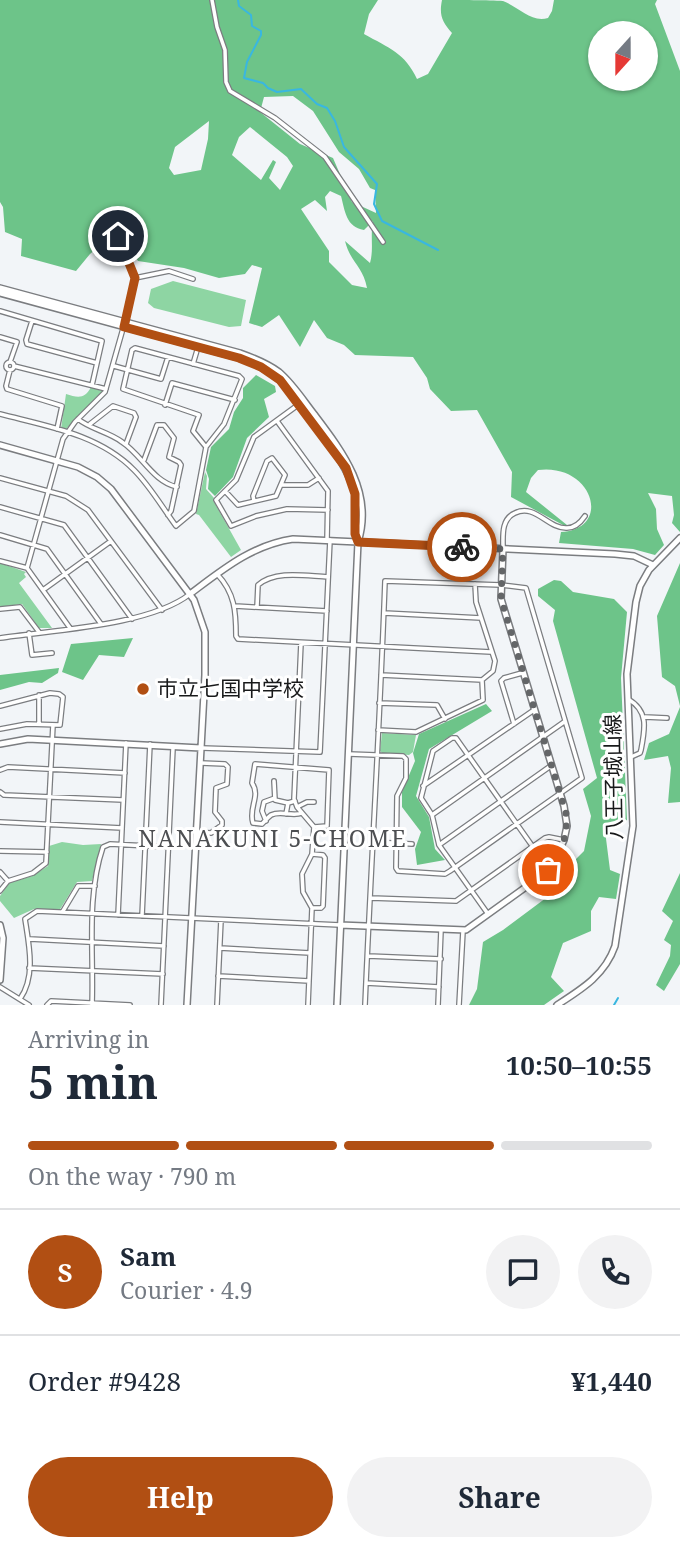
<!DOCTYPE html>
<meta charset="utf-8">
<style>
body{margin:0;font-family:"Noto Serif","Noto Sans JP",serif;background:#f2f2f3;color:#1f2937;height:100vh;display:flex;flex-direction:column;font-size:26px;white-space:nowrap}
*{box-sizing:border-box;margin:0}
p{font-size:23px;color:#747a83}
.icon{flex:none;width:38px;height:38px;fill:none;stroke:currentColor;stroke-width:2;stroke-linecap:round;stroke-linejoin:round}
.map{position:relative;height:1005px;overflow:hidden}
.drawer{display:flex;flex-direction:column;background:#fff;flex:1}
.drawer>*{flex:none}
.needle{width:46px;rotate:201deg}
.controls{position:absolute;left:588px;top:21px;display:grid;gap:14px}
.controls a{display:grid;place-items:center;width:70px;height:70px;border-radius:50%;background:#fff;box-shadow:0 2px 5px #0004;font-size:35px}
.pin{position:absolute;display:grid;place-items:center;width:60px;height:60px;color:#fff;margin:-30px;border:4px solid #fff;border-radius:50%;box-shadow:0 2px 7px #0007}
.courier{position:absolute;display:grid;place-items:center;width:70px;height:70px;margin:-35px;border:5px solid #b14f13;border-radius:50%;background:#fff;color:#222;box-shadow:0 2px 9px #0007}
.summary em{font-style:normal;font-weight:700}
.summary div{display:flex;flex-direction:column-reverse}
.summary{display:flex;align-items:center;justify-content:space-between;height:119px;padding:0 28px}
h1{font-size:46px;font-weight:700;line-height:52px}
.bar{display:grid;grid-template-columns:repeat(4,1fr);gap:10px 7px;align-content:center;height:84px;padding:0 28px}
.bar i{height:9px;border-radius:5px;background:#e0e1e3}
.bar .active{background:#b14f13}
.bar p{grid-column:span 4}
.line{display:flex;align-items:center;gap:18px;padding:0 28px;border-top:2px solid #e0e1e3}
.line div{flex:1}
.round{display:grid;place-items:center;flex:none;width:74px;height:74px;border-radius:37px;background:#f2f2f3}
.action{display:flex;gap:14px;margin-top:auto;padding:14px 28px}
.action a{flex:1;height:80px;border-radius:42px;background:#b14f13;color:#fff;font-size:28px;font-weight:700;line-height:80px;text-align:center}
.action a+a{background:#f2f2f3;color:#1f2937}
.map>svg:first-child{display:block}
</style>
<div class="map">
<svg width="680" height="1005" viewBox="0 0 680 1005">
<rect width="100%" height="100%" fill="#f2f5f8"/>
<path fill="#8ed5a3" d="M173,281L246,300L241,326L229,327L154,308L148,303L151,289Z
M91,387L102,391V393L66,429H61L66,394C78,398 85,399 91,387Z
M205,472L207,476L206,489L214,498L213,500L241,550L231,557L199,515L196,514Z
M0,563L26,572L24,574L26,577L19,583L52,628H39L22,604L0,607Z
M382,733L416,735L413,752L409,755L382,753L380,751Z
M62,842L83,845L101,844L92,881L77,882L59,911L34,909L14,918L0,901V896L9,883L32,876L48,866L49,846Z"/>
<path fill="#6dc489" fill-rule="evenodd" d="M0,0H378L369,14L364,34C389,48 405,53 417,79L428,74L452,33C442,22 439,15 442,0C459,0 489,0 503,1C519,7 531,23 548,18L552,11L554,0H657L655,4L680,71V532L672,523L674,515L672,496L648,493L656,509L657,529L664,545L655,555L633,549L559,543L561,532C613,529 593,463 538,470L531,478L526,492L567,525H563L511,497L512,472L477,410L451,411L430,389L427,378L413,357L355,355L344,345L327,338L314,320L300,347L279,315L262,327L249,323L262,268L252,265L245,274L219,278L184,268L138,261L119,229L90,254L76,271L21,256L22,239L5,232L3,207L0,202ZM600,33H646V79H600ZM293,96L313,111L339,152L359,169L370,188L375,190L376,213L352,202L333,158L300,144L260,112L264,97ZM209,121L208,139L201,170L174,175L169,168L175,147ZM250,127L287,157L293,166L280,190L269,178L276,162L273,160L261,180L232,155L239,137ZM330,191L341,196C345,211 346,227 364,230L373,221C370,236 374,249 370,263L345,241C350,262 363,266 367,288L352,285L329,262V251L301,209L315,200L327,211L325,197Z
M256,375L275,386L276,392L264,399L269,417L247,438L233,477L215,496L208,489L209,479L206,470L211,447L229,429L234,412L243,398V388Z
M680,563V706L675,686L662,677L657,616Z
M554,580L561,581L573,592L614,599L627,612L621,678L627,820L617,827L604,823L610,870L620,874L616,899L599,897L591,911V931L563,943L551,977L564,991L544,1005H469L477,989L483,942L503,930L554,892L572,863L584,851L591,816L583,789L597,778L553,621L555,610L538,596V589Z
M133,638L124,657L99,655L83,680L62,672L71,644Z
M59,668L58,673L42,683L29,682L0,690V675Z
M486,704L492,711L429,749L416,796L429,817L435,849L445,860L417,865L415,849L421,832L402,807V792L415,761L413,753L419,734Z
M680,707V802L668,803L671,768L668,756L644,760L649,743L669,734Z
M680,873V964L664,991L656,985L670,956L671,945L664,940L673,921L662,911Z"/>
<g fill="none" stroke-linecap="round" stroke-linejoin="round">
<path stroke="#39b7e0" stroke-width="2" d="M238,0L239,6L251,15L252,26L261,31V35L247,62L244,78L263,83L268,88L277,92L301,89L317,104L327,108L335,121L344,147L377,184L374,204L382,221L438,250
M614,1005L618,998"/>
<defs>
<path id="minor" d="M212,0L217,27L225,50L226,82L230,91L275,118L325,157L383,242
M135,278L169,271L193,279
M0,311L102,341L92,385
M32,321L26,340L27,344L97,363
M0,337L17,342L10,362
M6 366a4 4 0 1 1 8 0a4 4 0 1 1-8 0Z
M193,364L198,347
M14,366L106,389
M114,366L161,379L168,357
M10,370L6,386L7,389L62,406L57,429
M302,402L254,437L236,480L216,500L231,526L256,516L287,509L328,510
M165,405L172,383L235,400
M0,414C46,426 99,434 134,470C150,486 162,507 176,526L194,511L206,447L224,424L242,379L239,376L135,348L132,350L123,389L199,415L193,431L206,447
M78,419C90,429 109,432 122,442C142,455 153,482 177,487
M277,421L328,491L327,540
M90,424L113,406L134,413L136,417L126,444
M144,460L157,425H164L174,438L169,457L179,462L181,465L171,511L168,515
M0,478L66,496L88,510L162,610
M282,485H308L319,478
M225,491L238,505L276,496L285,475L272,458L267,461L253,496L254,501
M0,507L64,525L132,619
M0,535L47,549L101,624
M503,548C503,536 501,519 515,513C535,503 548,529 567,528C576,528 581,522 585,516
M0,561L27,568L70,628
M27,568L63,439L75,422L105,392L126,318L135,278L118,236
M217,574C235,593 236,612 236,636L238,639L491,652
M43,590L111,541
M235,606L327,611
M257,607L258,585C276,570 305,576 328,577
M0,609L20,607L39,632
M384,613L481,618
M29,633L32,655L52,653
M0,638C52,630 149,626 190,594
M301,643L294,799L297,807L314,827L312,854L302,874L303,892L312,908L308,1005
M381,675L482,680
M628,699C649,711 645,729 641,750L640,753L631,757
M379,703L437,705L445,719
M0,706L50,693L59,694L63,697L60,725L27,724L0,729
M645,717L667,718
M39,724V695
M514,724L501,681L504,678L522,673
M378,730L416,732L483,700L482,680L493,671L495,661L476,602L475,584
M202,748L320,752L330,540
M349,754L403,756L406,759V778L397,796L396,868L398,871L445,874L450,871L582,778L526,588L501,585L385,581C380,722 371,864 365,1005
M0,770L8,767L125,773
M274,781L275,800L288,803
M423,786L534,710
M0,792L4,795L123,800
M297,807L307,802H314
M302,813C292,817 281,810 271,815C267,818 265,821 262,824L253,823C248,808 261,796 252,783L255,764L329,770L327,826L314,827
M286,814L288,803L295,801
M432,815L564,722
M266,821L262,811L264,802L275,798
M0,822L122,828
M197,832L211,833L222,825V821L215,812L216,788L227,784L228,767L225,764L201,763
M373,842L412,844
M439,845L552,765
M0,851L47,852
M312,854L323,855L325,858L323,906L321,908H312
M0,872L8,881
M0,891L8,881L33,873L46,863L53,725
M371,898L456,901L545,838L549,837L564,840
M63,911L78,886H95
M488,914L439,845L432,815L421,798L433,751L452,738H456L533,847
M118,915L126,743
M142,916L150,744
M30,939L164,946
M220,948L310,953
M368,956L441,959
M29,968L163,974
M218,976L309,981
M366,983L439,987
M0,987L29,1005
M20,999C36,976 29,945 25,919L37,911L340,925
M47,1005L51,1001L130,1005
M92,1005C94,953 86,897 103,847L110,844L169,847
M161,1005L173,748
M217,1005L221,920
M438,1005L441,930
M459,1005L463,931"/>
<path id="tertiary" d="M0,288L240,353C254,358 267,363 279,372C293,384 303,400 314,414C342,451 374,492 358,542L337,1005
M0,293L239,358C253,363 266,368 277,378C299,396 350,467 355,494C358,510 353,527 358,542
M0,445L78,467L97,477L111,489L194,600L205,632V675L187,1005
M190,594C222,570 252,545 293,539L615,554L634,556L653,565
M0,744L28,739L201,748
M0,925L3,938L0,980
M340,925L466,930L537,879L552,865L564,840L567,826L564,806L501,599L503,549"/>
<path id="secondary" d="M557,1005C582,989 605,975 615,946L633,826L627,674L636,602L640,586L649,570L680,538"/>
</defs>
<use href="#minor" stroke="#7b7d80" stroke-width="6"/>
<use href="#tertiary" stroke="#7b7d80" stroke-width="8"/>
<use href="#secondary" stroke="#7b7d80" stroke-width="8"/>
<use href="#minor" stroke="#fff" stroke-width="3.5"/>
<use href="#tertiary" stroke="#fff" stroke-width="5"/>
<use href="#secondary" stroke="#fff" stroke-width="5"/>
</g>
<g fill="none" stroke-linecap="round" stroke-linejoin="round">
<path stroke="#646668" stroke-width="7" stroke-dasharray="0 12.6" d="M462,547L503,549L501,599L566,813C568,835 562,853 548,870"/>
<path stroke="#b14f13" stroke-width="9" d="M118,236L135,278L124,327L239,358L261,367L280,380L346,468L355,494V534L358,542L462,547"/>
</g>
<circle fill="#b14f13" stroke="#fff" stroke-width="2.5" cx="143" cy="689" r="7"/>
<g text-anchor="middle" stroke-width="6" stroke-linejoin="round" paint-order="stroke">
<g font-size="21" fill="#18191a" stroke="#fff" text-anchor="start">
<text x="157" y="696">市立七国中学校</text>
</g>
<g font-size="21" fill="#18191a" stroke="#fff">
<text transform="translate(614 777) rotate(-91)" y="7">八王子城山線</text>
</g>
<g font-size="23" letter-spacing="2" fill="#4d4f52" stroke="#fff">
<text x="273" y="847">NANAKUNI 5-CHOME</text>
</g>
</g>
</svg>
<div class="controls">
<a><svg class="needle" viewBox="-14 -14 28 28"><path d="M0-13l5 13h-10z" fill="#e53935"/><path d="M0 13l5-13h-10z" fill="#747a83"/></svg></a>
</div>
<div class="pin" style="left:548px;top:870px;background:#ea580c"><svg class="icon" aria-label="bag" viewBox="0 0 24 24"><path d="M5 8h14l-1 12H6zM9 8a3 3 0 0 1 6 0"/></svg></div>
<div class="pin" style="left:118px;top:236px;background:#1f2937"><svg class="icon" aria-label="home" viewBox="0 0 24 24"><path d="M3 11l9-7 9 7M6 9v11h12V9"/></svg></div>
<div class="courier" style="left:462px;top:547px"><svg class="icon" aria-label="bike" viewBox="0 0 24 24"><circle cx="6" cy="16" r="4"/><circle cx="18" cy="16" r="4"/><path d="M6 16l4-8h5l3 8M10 8l3 8H6M13 5h3"/></svg></div>
</div>
<section class="drawer">
<div class="summary"><div><h1>5 min</h1><p>Arriving in</p></div><em>10:50–10:55</em></div>
<div class="bar"><i class="active"></i><i class="active"></i><i class="active"></i><i></i><p>On the way · 790 m</p></div>
<div class="line" style="height:126px"><b class="round" style="background:#b14f13;color:#fff">S</b><div><b>Sam</b><p>Courier · 4.9</p></div><a class="round"><svg class="icon" aria-label="chat" viewBox="0 0 24 24"><path d="M4 5h16v11H9l-5 4z"/></svg></a><a class="round"><svg class="icon" aria-label="phone" viewBox="0 0 24 24"><path d="M5 4h4l2 5-3 2q2 4 5 5l2-3 5 2v4C11 20 4 13 5 4z"/></svg></a></div>
<div class="line" style="height:91px"><div>Order #9428</div><b>¥1,440</b></div>
<div class="action"><a>Help</a><a>Share</a></div>
</section>
